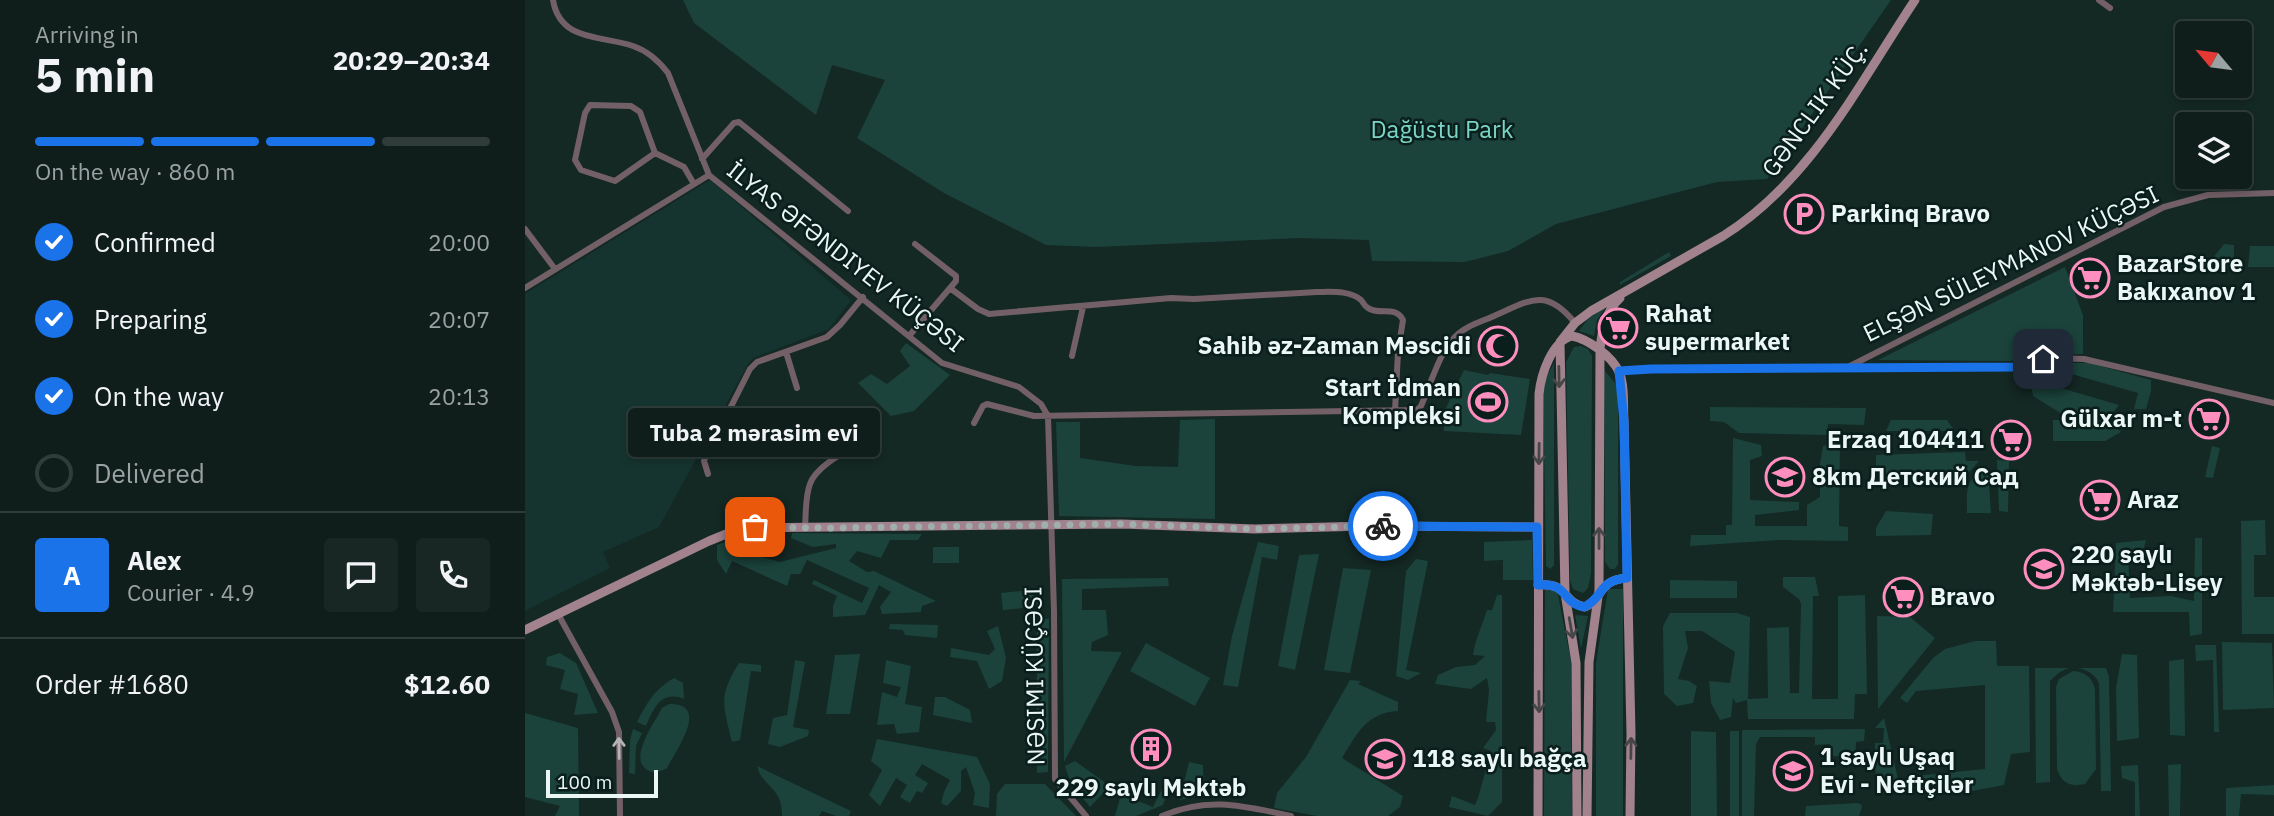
<!DOCTYPE html>
<meta charset="utf-8">
<style>
body{margin:0;font-family:"IBM Plex Sans",sans-serif;background:#182724;color:#f1f3f6;height:100vh;display:flex;flex-direction:column;font-size:26px;white-space:nowrap}
*{box-sizing:border-box;margin:0}
p{font-size:23px;color:#9ba2a3}
.icon{flex:none;width:38px;height:38px;fill:none;stroke:currentColor;stroke-width:2;stroke-linecap:round;stroke-linejoin:round}
.map{position:relative;flex:1;overflow:hidden}
.sheet{display:flex;flex-direction:column;background:#0f1e1b;width:525px}
.sheet>*{flex:none}
.needle{width:46px;rotate:299deg}
.tools{position:absolute;left:1650px;top:21px;display:grid;gap:14px}
.tools a{display:grid;place-items:center;width:77px;height:77px;border-radius:7px;background:#0f1e1b;box-shadow:0 4px 10px #0003,0 0 0 2px #2f3c3a;font-size:35px}
.scale{position:absolute;left:21px;bottom:18px;width:112px;box-sizing:border-box;padding-left:7px;border:4px solid #ebf7f5;border-top:0;font-size:19px;line-height:24px;white-space:nowrap;color:#ebf7f5;-webkit-text-stroke:5px #0a1e1b;paint-order:stroke}
.pin{position:absolute;display:grid;place-items:center;width:60px;height:60px;color:#fff;margin:-30px;border-radius:14px;box-shadow:0 4px 10px #0006}
.courier{position:absolute;display:grid;place-items:center;width:70px;height:70px;margin:-35px;border:5px solid #1a73e8;border-radius:50%;background:#fff;color:#222;box-shadow:0 2px 9px #0007}
.bubble{position:absolute;height:49px;border-radius:7px;background:#0f1e1b;box-shadow:0 4px 10px #0003,0 0 0 2px #2f3c3a;font-size:23px;font-weight:700;line-height:49px;text-align:center}
.head em{font-style:normal;font-weight:700}
.head div{display:flex;flex-direction:column-reverse}
.head{display:flex;align-items:center;justify-content:space-between;height:119px;padding:0 35px}
h1{font-size:46px;font-weight:700;line-height:52px}
.bar{display:grid;grid-template-columns:repeat(4,1fr);gap:10px 7px;align-content:center;height:84px;padding:0 35px}
.bar i{height:9px;border-radius:5px;background:#2f3c3a}
.bar .on{background:#1a73e8}
.bar p{grid-column:span 4}
.line{display:flex;align-items:center;gap:18px;padding:0 35px;border-top:2px solid #2f3c3a}
.line div{flex:1}
.round{display:grid;place-items:center;flex:none;width:74px;height:74px;border-radius:7px;background:#182724}
ol{padding:0 35px;list-style:none}
li{display:flex;align-items:center;gap:21px;height:77px}
li p{margin-inline-start:auto}
li .icon{padding:7px;border-radius:50%;background:#1a73e8;color:#fff;stroke-width:4}
li:last-child{color:#9ba2a3}
li i{width:38px;height:38px;border:4px solid #2f3c3a;border-radius:50%}
main{display:flex;flex:1;min-height:0}
.map>svg:first-child{display:block}
</style>
<main>
<section class="sheet">
<div class="head"><div><h1>5 min</h1><p>Arriving in</p></div><em>20:29–20:34</em></div>
<div class="bar"><i class="on"></i><i class="on"></i><i class="on"></i><i></i><p>On the way · 860 m</p></div>
<ol>
<li><svg class="icon" aria-label="check" viewBox="0 0 24 24"><path d="M5 12l5 5 9-10"/></svg>Confirmed<p>20:00</p></li>
<li><svg class="icon" aria-label="check" viewBox="0 0 24 24"><path d="M5 12l5 5 9-10"/></svg>Preparing<p>20:07</p></li>
<li><svg class="icon" aria-label="check" viewBox="0 0 24 24"><path d="M5 12l5 5 9-10"/></svg>On the way<p>20:13</p></li>
<li><i></i>Delivered</li>
</ol>
<div class="line" style="height:126px"><b class="round" style="background:#1a73e8;color:#fff">A</b><div><b>Alex</b><p>Courier · 4.9</p></div><a class="round"><svg class="icon" aria-label="chat" viewBox="0 0 24 24"><path d="M4 5h16v11H9l-5 4z"/></svg></a><a class="round"><svg class="icon" aria-label="phone" viewBox="0 0 24 24"><path d="M5 4h4l2 5-3 2q2 4 5 5l2-3 5 2v4C11 20 4 13 5 4z"/></svg></a></div>
<div class="line" style="height:91px"><div>Order #1680</div><b>$12.60</b></div>
</section>
<div class="map">
<svg width="1749" height="816" viewBox="0 0 1749 816">
<rect width="100%" height="100%" fill="#142824"/>
<path fill="#16342f" d="M185,180L326,300L304,329L228,358L223,364L134,527L78,552L85,568L0,611V294Z"/>
<path fill="#1b433c" d="M158,0H1366L1242,179L1192,182L1031,224L983,251L940,262L847,261L844,240L774,238L570,247L521,245L419,193L332,138L360,80L307,65L291,115L169,23Z
M1699,244L1709,245V268L1679,269Z
M1725,246H1749V267H1723Z
M1144,252L1146,256L1095,285V282Z
M1540,267L1558,315V354L1517,355L1485,361L1353,360Z
M1081,307L1072,320L1069,336L1054,331L1062,320Z
M381,343L425,375L389,411L366,416L333,383L346,374L362,384L385,366L375,351Z
M1056,346L1063,349L1067,356L1066,573L1063,588L1058,593L1048,589L1045,580L1041,362L1049,347Z
M1029,363V565L1025,569L1021,566L1018,383Z
M1531,363H1564L1626,380V391L1621,409H1609L1613,393L1529,369Z
M939,370L963,375L965,373L1005,379L996,435L919,431V412Z
M1079,370L1090,383L1093,393V564L1090,569H1085L1080,562Z
M1505,379L1594,405L1587,414H1537L1508,396Z
M1185,407L1341,408L1339,425L1303,424L1302,435L1214,433L1199,422L1185,421Z
M690,419V519L534,516L531,422H555V458L611,466L653,467L655,420Z
M1366,420H1422L1430,431H1361Z
M1528,420H1584L1596,432L1580,441H1528Z
M1208,438L1236,445L1237,456L1225,460V500L1274,502V510L1230,515V526H1282V505L1295,497V464L1298,446L1315,441L1314,526L1323,527V541L1254,540L1165,546L1166,535H1201V525H1207Z
M1687,446L1695,448L1688,478L1680,477Z
M1440,452L1441,461H1454L1438,479L1351,480V455Z
M1472,460L1484,461L1483,512L1474,511Z
M1463,470L1466,513H1442C1442,492 1439,476 1463,470Z
M1361,511L1408,514L1406,535L1351,536V528Z
M1740,520L1741,555H1729V597H1749V634H1717L1716,521Z
M267,533L397,534L393,540H365L356,558L332,551L324,561L342,572L349,571L411,601L397,606L396,612L357,614L355,607L366,592L354,585L340,615L308,617V606L312,596L287,584L289,580L337,603L344,588L282,560L275,574H266L262,586L207,561L201,574L192,560V545L219,535L240,536L238,543L227,548L233,556L255,562L311,548V544L288,547L266,538Z
M1670,538H1677V634L1665,636L1664,612H1588L1591,543L1621,540L1618,552L1603,553L1605,598L1646,596L1669,601Z
M1007,540L1008,580H978V560L959,561V542Z
M733,542L754,546L752,560L737,557L713,687L698,685L707,636Z
M408,547H434V563H408Z
M794,554L770,670L753,666L774,555Z
M891,559L903,561L881,670L896,673L883,680L871,676L881,571Z
M818,568L846,570L825,673L799,670Z
M1258,577H1290L1294,596H1288L1287,699H1313V596L1340,595L1342,694H1330L1329,719H1223L1222,700L1211,703L1208,698L1206,717L1195,720L1186,703L1184,681L1205,683L1210,652L1177,631H1160L1163,648L1153,679L1164,681L1172,686L1168,703L1152,706L1139,694L1138,626L1145,613H1212L1225,617L1223,699L1243,698L1242,628L1264,627L1265,693H1274L1276,604L1274,599L1258,587Z
M643,578L644,586L557,589V610H581L583,635L567,642L566,651L597,652L539,762L537,579Z
M1145,580L1212,581V598H1145Z
M514,589L517,606L478,610L476,593Z
M1083,589H1098V816H1071V663Z
M1020,590H1032L1046,661L1047,816H1019Z
M972,595H977V802L963,816L924,807L927,796L950,805L953,798L966,751L958,748L971,730L970,722H961L964,690L962,678L946,689L910,684L913,675L931,667L950,665L960,656L948,655C949,643 958,623 962,610H967Z
M1050,615L1063,616L1056,649Z
M1352,616L1385,617L1410,638L1353,709Z
M512,619H524L523,772L512,773Z
M365,624L413,625L412,638L380,635L378,630L364,629Z
M473,626L481,658L477,681L464,689L452,661L425,657L426,648L464,655L470,649L462,631Z
M1450,641H1471L1472,666H1504L1505,752L1486,754L1479,785L1436,793L1392,783L1380,777L1460,769V685L1391,691L1382,703L1375,698L1408,658L1420,649Z
M1697,642L1747,643L1749,708L1698,710Z
M621,643L685,678L670,706L605,671Z
M1670,645H1691L1694,732H1689L1688,660L1671,661Z
M35,653L51,663L73,713L49,715L53,694L35,689L40,670L21,665L22,657Z
M335,654L325,714H301L310,655Z
M1597,654L1612,655L1614,738L1592,741L1591,688Z
M1659,659L1660,736L1645,735L1644,661Z
M270,660L280,662L268,727L284,730L283,736L255,747L243,744L248,718L262,715Z
M361,660L386,666L380,704L397,707L394,732L372,734L369,724L352,725L357,692L372,697L376,687L358,683Z
M214,663L236,665V672L226,671L215,740L207,742C198,705 193,696 214,663Z
M1510,668H1581L1584,677L1586,791H1576L1574,683C1569,671 1551,664 1539,670C1534,672 1529,677 1525,681V782L1511,783Z
M1548,671C1560,672 1567,677 1570,689L1571,769L1560,784C1546,787 1537,784 1532,769L1531,687L1534,679Z
M149,678L158,683L159,699C136,690 129,708 121,726L112,722C123,701 129,690 149,678Z
M825,680L836,681L833,684L873,702V711C841,713 832,734 817,758L878,796L875,807L863,816H792L749,808L752,793L781,757Z
M410,697H420L445,710L447,723L408,715Z
M144,704C186,703 151,750 142,768C135,772 128,775 121,769C104,757 130,722 137,708Z
M0,713L53,728L54,816H30L35,806L0,797Z
M1359,718L1376,792L1351,794L1350,743H1358L1359,728H1350Z
M108,729L117,733L111,746L110,774L104,773L105,740Z
M1340,729L1339,741L1331,742L1330,757L1305,756V744L1290,745V737H1235L1231,744L1229,816H1217V730Z
M1166,731L1191,732L1192,816H1166Z
M1205,731H1214V816H1205Z
M352,739L452,757L465,784L464,808L448,805L450,793L441,767L436,771V791L422,806L416,803L419,792L425,780L397,764L390,775L403,783L397,793L392,791L385,803L375,797L382,785L371,778L355,806L344,795L357,770L346,761Z
M550,761L585,786L565,807C555,794 544,783 540,766Z
M664,762L678,765L679,795L655,800Z
M1656,764L1655,816H1644L1643,765Z
M1613,765L1615,816H1610V782L1597,778L1596,766Z
M232,766L326,811L324,816H311L297,811L294,816H257C258,787 237,787 232,766Z
M642,779L646,780L638,805L611,816H590L596,794L628,807Z
M480,784H520L551,816H471L472,794Z
M1749,785V795L1716,794L1714,816H1701V788Z
M1332,803L1336,804L1337,807L1334,816H1280L1281,806Z"/>
<g fill="none" stroke-linecap="round" stroke-linejoin="round">
<path stroke="#736067" stroke-width="6" d="M28,0C35,42 76,35 108,46C123,51 133,60 143,73L184,175L417,363L494,387L516,404L523,416L529,612L530,779L561,816
M1574,0L1585,8
M130,153L90,181L56,170L50,160L60,113L65,105L106,106L115,112L130,153L159,167L169,184
M177,159L209,123L214,122L323,211
M0,229L30,269
M0,288L184,175
M425,288L453,309L464,314L646,298L669,299L792,292C805,292 825,290 836,300C839,303 839,306 843,308C854,316 871,305 878,320L873,352L870,411
M384,336L431,281V276L427,273L390,244
M261,352L272,388
M547,356L558,307
M1325,366L1639,207L1683,195L1749,193
M1094,371L1126,369L1492,367C1515,358 1535,358 1559,359L1749,403
M449,423L458,406L462,404L509,416L892,410L896,406C905,386 915,351 930,337C940,326 956,322 969,316C1005,300 1021,287 1050,323
M183,474L179,461L181,456L225,369L232,362L302,337L315,325L338,297
M280,528C281,514 280,497 285,484C291,465 327,448 344,437
M33,614L87,712L94,732L95,816
M637,816C683,796 719,806 766,816"/>
<path stroke="#a1828d" stroke-width="9" d="M1013,585C1044,582 1036,602 1060,607C1079,598 1073,580 1102,578
M0,630L184,541L216,528L597,524L730,529L842,526L1012,527
M1013,816L1014,394C1016,374 1027,341 1047,336C1063,339 1087,356 1094,372C1100,385 1098,406 1099,421L1106,733L1105,816
M1052,816L1051,663L1040,593L1035,342L1050,323L1066,311L1198,236C1286,181 1334,84 1390,0
M1062,816L1064,662L1074,590L1075,349C1077,330 1080,312 1095,298"/>
</g>
<defs><path id="oneway-shaft" d="M-6 0H5M1.5-3L5.5 0L1.5 3" fill="none" stroke-width="1.6" stroke-linecap="round" stroke-linejoin="round" transform="scale(1.75)"/></defs>
<g stroke="#464649">
<use href="#oneway-shaft" transform="translate(1034 377) rotate(89)"/>
<use href="#oneway-shaft" transform="translate(1014 454) rotate(91)"/>
<use href="#oneway-shaft" transform="translate(1074 538) rotate(-90)"/>
<use href="#oneway-shaft" transform="translate(1046 628) rotate(80)"/>
<use href="#oneway-shaft" transform="translate(1014 702) rotate(89)"/>
<use href="#oneway-shaft" transform="translate(1106 748) rotate(-89)"/>
</g>
<use stroke="#b5b3b5" href="#oneway-shaft" transform="translate(94 748) rotate(-91)"/>
<g fill="none" stroke-linecap="round" stroke-linejoin="round">
<path stroke="#a0afac" stroke-width="7" stroke-dasharray="0 12.6" d="M230,527L302,528L597,524L730,529L858,526"/>
<path stroke="#1a73e8" stroke-width="9" d="M858,526L1012,527L1013,585C1044,582 1036,603 1059,607C1079,598 1073,580 1102,578L1099,421L1094,371L1126,369L1492,367L1518,359"/>
</g>
<defs>
<symbol id="parking-ring" viewBox="-11 -11 22 22"><circle r="9.5" fill="#0a1e1b" stroke="#fe8ebe" stroke-width="1.5"/><path d="M-3.5-5.5H1a3.5 3.5 0 0 1 0 7H-1V5.5H-3.5ZM-1-3.4V-.6H.8a1.4 1.4 0 0 0 0-2.8Z" fill="#fe8ebe"/></symbol>
<symbol id="supermarket-ring" viewBox="-11 -11 22 22"><circle r="9.5" fill="#0a1e1b" stroke="#fe8ebe" stroke-width="1.5"/><path d="M-6-5.5h2.5l.6 2H6L4.5 2H-2.5L-4.4-4H-6ZM-1.5 3.2a1.3 1.3 0 1 0 .1 0ZM3 3.2a1.3 1.3 0 1 0 .1 0Z" fill="#fe8ebe"/></symbol>
<symbol id="mosque-ring" viewBox="-11 -11 22 22"><circle r="9.5" fill="#0a1e1b" stroke="#fe8ebe" stroke-width="1.5"/><path d="M3.5-4.9A6 6 0 1 0 3.5 4.9A5 5 0 1 1 3.5-4.9Z" fill="#fe8ebe"/></symbol>
<symbol id="stadium-ring" viewBox="-11 -11 22 22"><circle r="9.5" fill="#0a1e1b" stroke="#fe8ebe" stroke-width="1.5"/><path d="M0-5a6.5 5 0 1 0 0 10a6.5 5 0 1 0 0-10ZM-3.5-1.8h7v3.6h-7Z" fill="#fe8ebe"/></symbol>
<symbol id="school-ring" viewBox="-11 -11 22 22"><circle r="9.5" fill="#0a1e1b" stroke="#fe8ebe" stroke-width="1.5"/><path d="M0-5L7-2L0 1L-7-2ZM-4 1L0 2.5L4 1V4Q0 6-4 4Z" fill="#fe8ebe"/></symbol>
<symbol id="building-ring" viewBox="-11 -11 22 22"><circle r="9.5" fill="#0a1e1b" stroke="#fe8ebe" stroke-width="1.5"/><path d="M-4-6H4V6H1V3H-1V6H-4ZM-2.5-4.3h1.7v1.8h-1.7ZM.8-4.3h1.7v1.8H.8ZM-2.5-1h1.7V.8h-1.7ZM.8-1h1.7V.8H.8Z" fill="#fe8ebe"/></symbol>
</defs>
<g fill-rule="evenodd">
<use href="#parking-ring" x="1257" y="192" width="44" height="44"/>
<use href="#supermarket-ring" x="1543" y="256" width="44" height="44"/>
<use href="#supermarket-ring" x="1071" y="306" width="44" height="44"/>
<use href="#mosque-ring" x="951" y="324" width="44" height="44"/>
<use href="#stadium-ring" x="941" y="380" width="44" height="44"/>
<use href="#supermarket-ring" x="1662" y="397" width="44" height="44"/>
<use href="#supermarket-ring" x="1464" y="418" width="44" height="44"/>
<use href="#school-ring" x="1238" y="455" width="44" height="44"/>
<use href="#supermarket-ring" x="1553" y="478" width="44" height="44"/>
<use href="#school-ring" x="1497" y="547" width="44" height="44"/>
<use href="#supermarket-ring" x="1356" y="575" width="44" height="44"/>
<use href="#building-ring" x="604" y="727" width="44" height="44"/>
<use href="#school-ring" x="838" y="737" width="44" height="44"/>
<use href="#school-ring" x="1246" y="749" width="44" height="44"/>
</g>
<g text-anchor="middle" stroke-width="5" stroke-linejoin="round" paint-order="stroke">
<g font-size="24" fill="#ebf7f5" stroke="#0a1e1b">
<text transform="translate(1290 109) rotate(-54)" y="8">GƏNCLIK KÜÇ.</text>
<text transform="translate(320 257) rotate(38)" y="8">İLYAS ƏFƏNDIYEV KÜÇƏSI</text>
<text transform="translate(1486 264) rotate(-26)" y="8">ELŞƏN SÜLEYMANOV KÜÇƏSI</text>
<text transform="translate(510 676) rotate(-91)" y="8">NƏSIMI KÜÇƏSI</text>
</g>
<g font-size="24" fill="#79d5c5" stroke="#0a1e1b">
<text x="917" y="138">Dağüstu Park</text>
</g>
<g font-size="24" font-weight="bold" fill="#ebf7f5" stroke="#0a1e1b" text-anchor="start">
<text x="1306" y="222">Parkinq Bravo</text>
<text x="1592" y="272">BazarStore<tspan x="1592" dy="28">Bakıxanov 1</tspan></text>
<text x="1120" y="322">Rahat<tspan x="1120" dy="28">supermarket</tspan></text>
<text x="946" y="354" text-anchor="end">Sahib əz-Zaman Məscidi</text>
<text x="936" y="396" text-anchor="end">Start İdman<tspan x="936" dy="28">Kompleksi</tspan></text>
<text x="1657" y="427" text-anchor="end">Gülxar m-t</text>
<text x="1459" y="448" text-anchor="end">Erzaq 104411</text>
<text x="1287" y="485">8km Детский Сад</text>
<text x="1602" y="508">Araz</text>
<text x="1546" y="563">220 saylı<tspan x="1546" dy="28">Məktəb-Lisey</tspan></text>
<text x="1405" y="605">Bravo</text>
<text x="1295" y="765">1 saylı Uşaq<tspan x="1295" dy="28">Evi - Neftçilər</tspan></text>
<text x="887" y="767">118 saylı bağça</text>
<text x="626" y="796" text-anchor="middle">229 saylı Məktəb</text>
</g>
</g>
</svg>
<div class="tools">
<a><svg class="needle" viewBox="-14 -14 28 28"><path d="M0-13l5 13h-10z" fill="#e53935"/><path d="M0 13l5-13h-10z" fill="#9ba2a3"/></svg></a>
<a><svg class="icon" aria-label="layers" viewBox="0 0 24 24"><path d="M12 4l9 5-9 5-9-5zM3 14l9 5 9-5"/></svg></a>
</div>
<div class="scale">100 m</div>
<div class="pin" style="left:230px;top:527px;background:#ea580c"><svg class="icon" aria-label="bag" viewBox="0 0 24 24"><path d="M5 8h14l-1 12H6zM9 8a3 3 0 0 1 6 0"/></svg></div>
<div class="pin" style="left:1518px;top:359px;background:#1f2937"><svg class="icon" aria-label="home" viewBox="0 0 24 24"><path d="M3 11l9-7 9 7M6 9v11h12V9"/></svg></div>
<div class="courier" style="left:858px;top:526px"><svg class="icon" aria-label="bike" viewBox="0 0 24 24"><circle cx="6" cy="16" r="4"/><circle cx="18" cy="16" r="4"/><path d="M6 16l4-8h5l3 8M10 8l3 8H6M13 5h3"/></svg></div>
<div class="bubble" style="left:103px;top:408px;width:252px">Tuba 2 mərasim evi</div>
</div>
</main>
